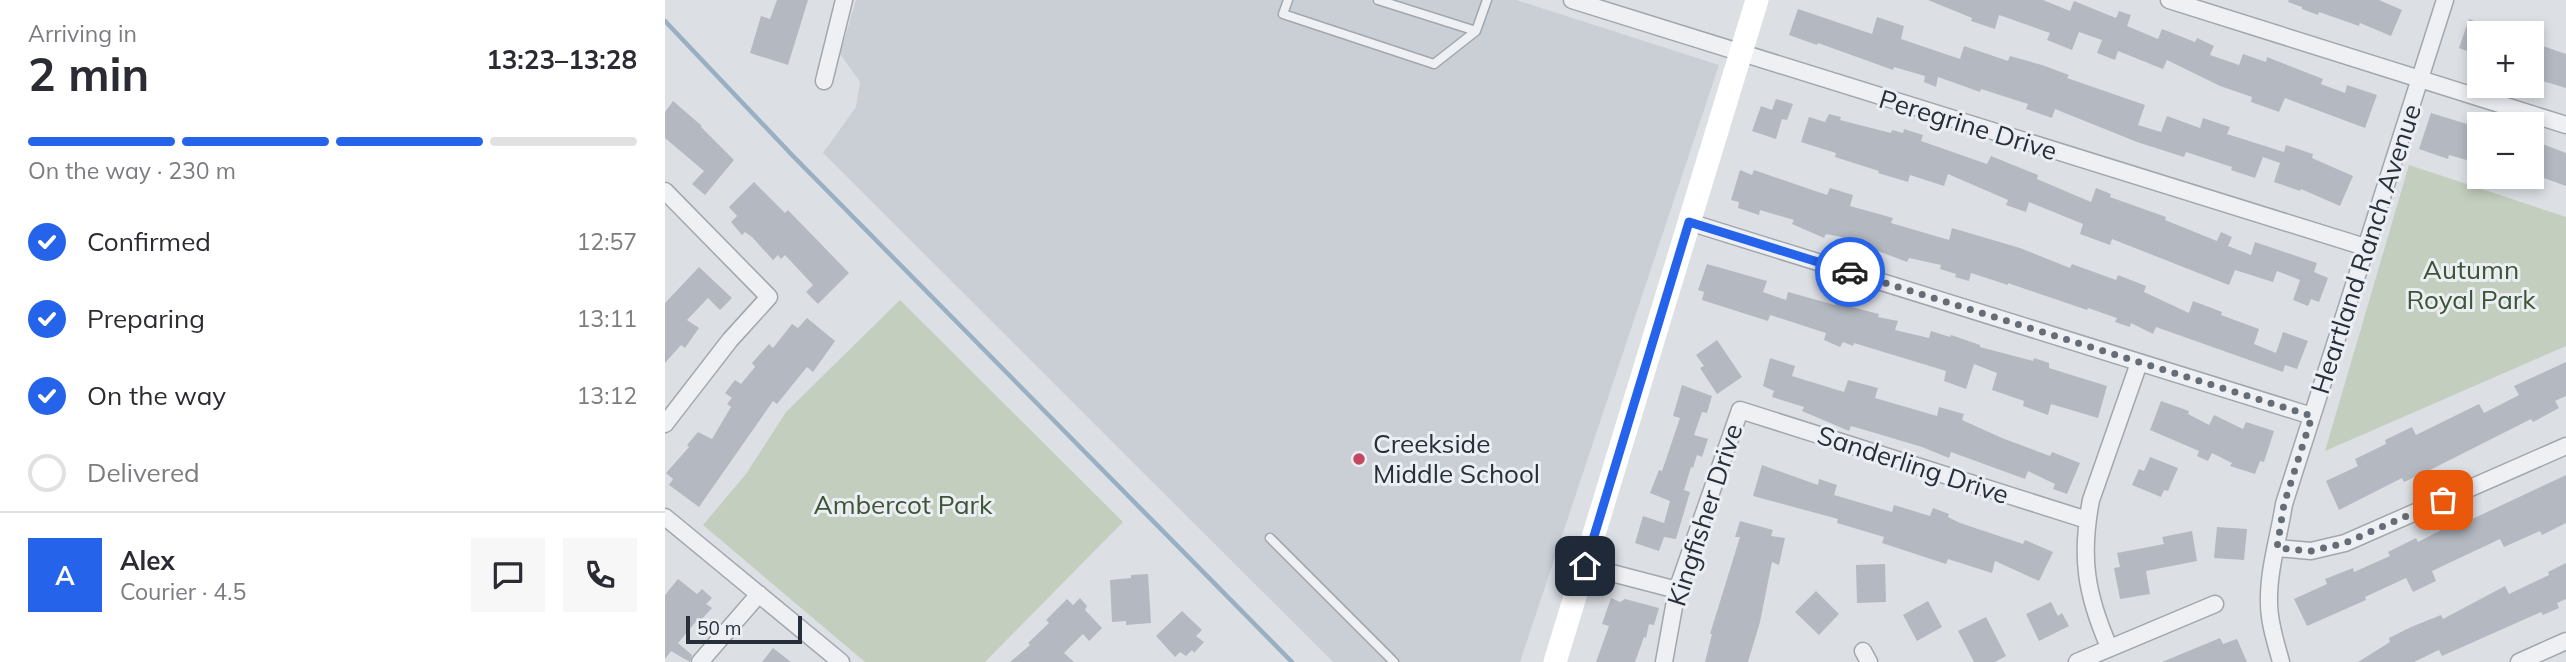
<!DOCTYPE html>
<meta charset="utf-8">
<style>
body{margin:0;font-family:Mulish,sans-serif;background:#f7f7f7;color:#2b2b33;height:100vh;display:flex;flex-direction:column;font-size:26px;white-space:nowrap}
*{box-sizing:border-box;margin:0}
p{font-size:23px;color:#7c7c81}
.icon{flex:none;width:38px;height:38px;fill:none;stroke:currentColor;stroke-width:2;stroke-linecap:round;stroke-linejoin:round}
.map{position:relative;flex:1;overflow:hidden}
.panel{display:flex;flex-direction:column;background:#fff;width:665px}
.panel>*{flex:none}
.tools{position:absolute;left:1802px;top:21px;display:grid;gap:14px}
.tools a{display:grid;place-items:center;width:77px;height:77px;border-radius:0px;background:#fff;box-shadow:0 4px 10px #0003;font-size:35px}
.scale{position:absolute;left:21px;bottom:18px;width:116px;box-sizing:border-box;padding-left:7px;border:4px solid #272f3a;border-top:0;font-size:19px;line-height:24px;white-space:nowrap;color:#272f3a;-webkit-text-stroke:5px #ebeff3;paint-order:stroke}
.pin{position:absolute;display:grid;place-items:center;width:60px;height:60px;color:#fff;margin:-30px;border-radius:14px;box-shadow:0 4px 10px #0006}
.courier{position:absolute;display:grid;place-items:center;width:70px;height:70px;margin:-35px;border:5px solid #2563eb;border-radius:50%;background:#fff;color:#222;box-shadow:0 2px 9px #0007}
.summary em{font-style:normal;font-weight:700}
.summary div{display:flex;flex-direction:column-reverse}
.summary{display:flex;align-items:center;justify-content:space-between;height:119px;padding:0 28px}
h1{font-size:46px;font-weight:700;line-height:52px}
.bar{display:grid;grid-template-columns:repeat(4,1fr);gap:10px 7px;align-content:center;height:84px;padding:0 28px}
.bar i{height:9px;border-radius:5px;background:#e1e1e2}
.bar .on{background:#2563eb}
.bar p{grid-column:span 4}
.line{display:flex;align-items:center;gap:18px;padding:0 28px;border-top:2px solid #e1e1e2}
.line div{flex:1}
.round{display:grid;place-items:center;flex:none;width:74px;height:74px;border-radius:0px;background:#f7f7f7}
ol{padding:0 28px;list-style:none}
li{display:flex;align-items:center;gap:21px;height:77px}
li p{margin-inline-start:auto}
li .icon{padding:7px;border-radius:50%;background:#2563eb;color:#fff;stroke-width:4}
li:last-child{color:#7c7c81}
li i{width:38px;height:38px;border:4px solid #e1e1e2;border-radius:50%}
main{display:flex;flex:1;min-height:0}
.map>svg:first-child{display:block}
</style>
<main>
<section class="panel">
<div class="summary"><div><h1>2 min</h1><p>Arriving in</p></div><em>13:23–13:28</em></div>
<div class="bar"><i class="on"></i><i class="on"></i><i class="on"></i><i></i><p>On the way · 230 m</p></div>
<ol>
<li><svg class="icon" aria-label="check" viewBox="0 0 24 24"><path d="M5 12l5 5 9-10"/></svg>Confirmed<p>12:57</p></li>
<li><svg class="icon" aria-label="check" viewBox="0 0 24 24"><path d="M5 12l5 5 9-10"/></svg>Preparing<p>13:11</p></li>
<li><svg class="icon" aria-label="check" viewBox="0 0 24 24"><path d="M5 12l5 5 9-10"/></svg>On the way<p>13:12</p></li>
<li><i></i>Delivered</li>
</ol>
<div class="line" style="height:126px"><b class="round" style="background:#2563eb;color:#fff">A</b><div><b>Alex</b><p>Courier · 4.5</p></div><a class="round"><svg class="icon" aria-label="chat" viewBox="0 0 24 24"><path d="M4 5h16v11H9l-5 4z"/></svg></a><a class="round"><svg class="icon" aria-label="phone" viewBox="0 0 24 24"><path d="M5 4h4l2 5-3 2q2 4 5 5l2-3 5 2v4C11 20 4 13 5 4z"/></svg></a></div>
</section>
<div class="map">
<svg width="1901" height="662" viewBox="0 0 1901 662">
<rect width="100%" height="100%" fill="#dce0e5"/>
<path fill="#cacfd6" d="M191,0H851L1054,65L855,662H668L158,153L191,107L195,82L175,54Z"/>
<path fill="#c3cebe" d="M1744,165L1901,217V346L1660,451Z
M235,300L458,522L320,662H200L38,525L81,474L121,412Z"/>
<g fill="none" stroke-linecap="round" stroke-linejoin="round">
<path stroke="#99afc3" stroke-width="4.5" d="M0,21L127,155L627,662"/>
</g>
<path fill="#b4b9c1" d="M112,0H143L123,65L85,53L96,16L105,19Z
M1263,0H1378L1405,11L1409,1L1451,18L1454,11L1466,15L1462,26L1493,39L1497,29L1530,42L1532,38L1549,46L1545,55L1574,65L1578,54L1601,62L1602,57L1658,79L1656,84L1680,93L1682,85L1712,95L1700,128L1620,98L1614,112L1586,102L1587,97L1555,86L1502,60L1498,69L1453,51L1450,60L1432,53L1437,40L1414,32L1407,50L1382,40L1385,33L1334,15L1330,29L1306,21L1307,18Z
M1624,0H1714L1737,10L1726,36L1695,23L1694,26L1654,12L1653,15L1637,9V7L1623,2Z
M1133,9L1207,34L1212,17L1239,26L1236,39L1295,59L1299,46L1343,61L1345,56L1377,65L1404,75L1402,78L1480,105L1473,125L1496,132L1502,116L1535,128L1538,118L1565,127L1562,134L1619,152L1621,145L1648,154L1647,158L1688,176L1675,206L1636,189L1635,191L1609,182L1615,163L1598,157L1590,178L1566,170L1567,167L1521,152L1519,157L1472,142L1390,109L1387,118L1361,109L1363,104L1316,89L1315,92L1273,77L1271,87L1259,82L1260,76L1229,67L1228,70L1153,43L1152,45L1124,35Z
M1804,19L1839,32L1815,33V56L1794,48Z
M1872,44L1901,54V88L1867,78V57Z
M1111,99L1128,104L1122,120L1117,119L1111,139L1087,131L1096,106L1107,110Z
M8,101L37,126L36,127L69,160L40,195L27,184L39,171L0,138V112Z
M1766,113L1815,128V164L1784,155L1783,159L1754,149Z
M1164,114L1176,117L1175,120L1226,133L1227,130L1238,133L1239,129L1258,135L1256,141L1322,164L1326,156L1373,175L1372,179L1426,202L1431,188L1446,194L1445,197L1501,217L1500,220L1552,241L1556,232L1567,237L1563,246L1586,255L1590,242L1652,263L1649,272L1663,278L1654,302L1646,299L1643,306L1628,300L1635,280L1612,271L1608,282L1570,270L1564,285L1447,239L1445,245L1415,234L1418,224L1364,202L1361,212L1341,205L1343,200L1283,174L1279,186L1245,175L1243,182L1213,173L1214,171L1170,157L1171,153L1136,142L1144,117L1160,122Z
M1870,141L1901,153V186L1867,174V149Z
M1075,170L1087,175L1089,170L1162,195L1165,188L1188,195L1185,206L1228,218L1226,223L1284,240L1287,228L1355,248L1405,268L1407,264L1451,280L1453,275L1481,286L1479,292L1524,313L1528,301L1557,312L1556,315L1594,329L1589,344L1611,353L1618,332L1643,341L1632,369L1620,365L1618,372L1491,327L1488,334L1466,323L1465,327L1450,322L1452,318L1423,308L1422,310L1343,283V285L1306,273L1304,281L1290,277L1291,274L1275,269L1276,265L1244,258L1242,262L1176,237L1161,234L1159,238L1127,224L1129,220L1095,210L1094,215L1073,208L1074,202L1066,200Z
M89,182L120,213L123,210L184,273L153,304L141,292L148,285L120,255L116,259L113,255L108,260L87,237L80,232L77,235L66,222L72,216L64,207Z
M1042,264L1102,281L1098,292L1121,300L1123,292L1170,305L1171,303L1214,314L1213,317L1233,321L1230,330L1264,338L1266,331L1285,337L1286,335L1315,345V347L1368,361L1369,358L1384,363V368L1442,386L1433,418L1386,404L1383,415L1358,406L1359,401L1327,390L1332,373L1309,364L1301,389L1279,381L1281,371L1189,343L1188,346L1178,342L1175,347L1159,340L1161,333L1105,315L1103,321L1037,300L1039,292L1033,290Z
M34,267L67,298L55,310L43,298L22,320L34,328L20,348L16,345L0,363V303Z
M142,318L170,341L148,372L142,367L112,404L108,401L34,507L4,485L8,479L1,473L24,447L22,445L33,432L47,439L66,407L62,404L67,398L60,393L70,380L76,384L90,367L87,363L104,344L108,348L127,324L133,328Z
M1052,340L1077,377L1052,394L1035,368L1039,366L1031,355Z
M1105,358L1130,366L1127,376L1179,392L1183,380L1213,388L1210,398L1272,416L1274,407L1299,414L1297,420L1337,438L1385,456L1387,452L1415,463L1402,494L1388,489L1390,484L1363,471L1360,479L1286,452L1284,458L1257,447L1200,430L1186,426L1184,431L1137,411L1139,407L1107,397L1109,391L1098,386Z
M1901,362V396L1890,401L1894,408L1868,422L1866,419L1767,469L1739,482L1737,478L1674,510L1661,481L1693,466L1690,459L1721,444L1720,440L1747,427L1751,435L1814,404L1819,413L1854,395L1849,386Z
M1017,385L1047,396L1042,413L1037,412L1029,435L1043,439L1037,457L1032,455L1028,468L1026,467L1019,490L1025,492L1011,539L999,537L994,551L970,543L978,516L999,523L1005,501L985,493L994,470L997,471L1015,418L1008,416Z
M1496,401L1524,411L1523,414L1544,425L1549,415L1578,429L1581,422L1609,431L1599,462L1595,461L1590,474L1565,466L1567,463L1547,453L1543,461L1532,456L1534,451L1485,430Z
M1485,457L1513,468L1503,491L1499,490L1496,497L1467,485L1474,469L1479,471Z
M1097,465L1153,485L1154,479L1172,485L1169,495L1227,512L1229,505L1265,516L1268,508L1284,514L1283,517L1295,523L1358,544L1360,540L1388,552L1374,581L1330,561L1327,573L1283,559L1281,564L1217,543L1219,537L1172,523L1173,519L1088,496Z
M1901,475V523L1877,535L1875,531L1839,547L1835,539L1767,571L1771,581L1748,592L1741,578L1700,597L1701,600L1642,626L1629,599L1662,584L1660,579L1688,568L1689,572L1725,556L1723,552L1751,538L1753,542L1784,526L1786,529Z
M1075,521L1108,530L1106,536L1120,538L1114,565L1107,562L1095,622L1083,662H1040L1047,634H1045L1075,537H1070Z
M1552,527L1582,529L1579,560L1549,558Z
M1527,531L1532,561L1481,571L1485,594L1455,599L1449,568L1455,567L1452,553L1499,544L1497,537Z
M1901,563V599L1892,603L1894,608L1878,615L1876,612L1777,656L1774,650L1749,662H1693L1725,642L1724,638L1746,627L1776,615L1778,619L1840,586L1844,594L1884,575L1883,572Z
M1220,564L1221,602L1192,603L1191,565Z
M483,574L486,623L461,625V621L447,622L445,580L466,578V575Z
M13,579L32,594L37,589L47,598L41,604L47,608L36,620L34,618L13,643L27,655L25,662L6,651L0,659V595Z
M1151,591L1174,614L1154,635L1130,612Z
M415,598L422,606L420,610L437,628L424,641L418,634L399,653L409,662H345L365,645L363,643L384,623L381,620L402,599L408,605Z
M946,598L955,602L960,599L994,608L989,625L984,624L981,638L979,637L970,662H931L944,626L937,624Z
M1263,601L1277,627L1252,641L1238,615Z
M1386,602L1393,616L1397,613L1404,626L1374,641L1361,614Z
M517,611L537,630L531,636L539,642L529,653L527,650L521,656L515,652L510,657L491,636Z
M1321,617L1341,656L1330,662H1309L1293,631Z
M1555,638L1558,644L1572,639L1582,662H1497Z
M108,648L126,662H97Z"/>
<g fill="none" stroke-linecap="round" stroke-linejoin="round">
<defs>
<path id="lane" d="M623,0L618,14L769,64L811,31L822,0
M713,0L811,31
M605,538L729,662"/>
<path id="street" d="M907,0L1700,247
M1504,0L1901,125
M159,81L179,0
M0,191L104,297L65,340L0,424
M1024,222L1647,416
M0,517L176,662
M1612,548L1646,551L1680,543L1901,446
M920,566L1012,590
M1444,647C1421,594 1415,557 1426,500L1474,363
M1198,651L1204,662
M35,662L94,594
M999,662L1012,590L1075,410L1422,520
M1412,662L1550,604
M1616,662C1611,643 1604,623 1604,603C1603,570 1614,537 1619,504L1780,0
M1854,662L1901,641"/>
</defs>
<use href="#lane" stroke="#a2a7ae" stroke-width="11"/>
<use href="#street" stroke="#a2a7ae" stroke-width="19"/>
<use href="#lane" stroke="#eef0f4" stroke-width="8"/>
<use href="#street" stroke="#eef0f4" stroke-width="16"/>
<path stroke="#fff" stroke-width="23" d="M890,662L1092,0"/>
</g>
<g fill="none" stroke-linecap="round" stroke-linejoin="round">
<path stroke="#666d76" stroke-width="7" stroke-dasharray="0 12.6" d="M1185,272L1647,416L1619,504L1612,548L1646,551L1680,543L1778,500"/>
<path stroke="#2563eb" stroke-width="9" d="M920,566L1024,222L1185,272"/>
</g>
<circle fill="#c24961" stroke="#ebeff3" stroke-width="2.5" cx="694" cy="459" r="7"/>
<g text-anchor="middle" stroke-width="6" stroke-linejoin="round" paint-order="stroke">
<g font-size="26" fill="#272f3a" stroke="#ebeff3">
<text transform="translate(1303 125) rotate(17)" y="9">Peregrine Drive</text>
<text transform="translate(1701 249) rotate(-72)" y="9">Heartland Ranch Avenue</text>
<text transform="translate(1248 465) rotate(18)" y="9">Sanderling Drive</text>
<text transform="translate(1040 515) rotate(-72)" y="9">Kingfisher Drive</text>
</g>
<g font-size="26" fill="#3d5435" stroke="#ebeff3">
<text x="1806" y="279">Autumn<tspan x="1806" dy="30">Royal Park</tspan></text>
<text x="238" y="514">Ambercot Park</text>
</g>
<g font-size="26" fill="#272f3a" stroke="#ebeff3" text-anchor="start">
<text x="708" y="453">Creekside<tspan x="708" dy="30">Middle School</tspan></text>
</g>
</g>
</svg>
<div class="tools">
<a>+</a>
<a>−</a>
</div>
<div class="scale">50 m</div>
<div class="pin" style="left:1778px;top:500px;background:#ea580c"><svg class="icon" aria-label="bag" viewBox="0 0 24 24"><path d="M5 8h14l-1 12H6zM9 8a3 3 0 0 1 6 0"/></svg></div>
<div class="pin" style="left:920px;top:566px;background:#1f2937"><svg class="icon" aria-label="home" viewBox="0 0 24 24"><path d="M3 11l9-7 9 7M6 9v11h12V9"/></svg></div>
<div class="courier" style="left:1185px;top:272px"><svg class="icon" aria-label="car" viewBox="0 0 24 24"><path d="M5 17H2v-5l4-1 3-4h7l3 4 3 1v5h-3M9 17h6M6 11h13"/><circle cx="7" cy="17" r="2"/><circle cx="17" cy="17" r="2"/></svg></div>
</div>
</main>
